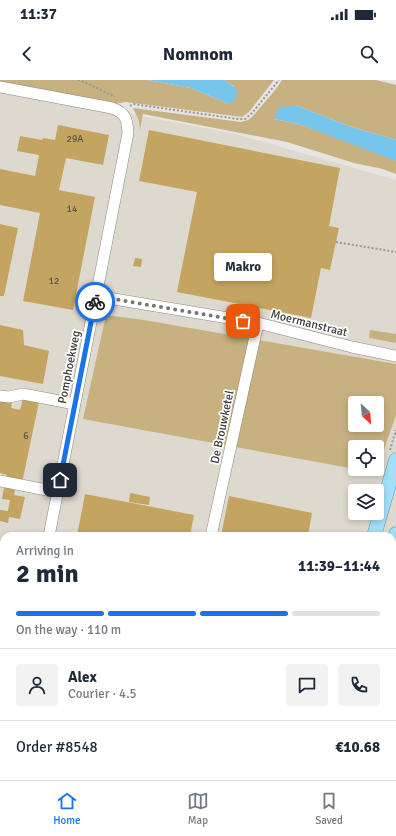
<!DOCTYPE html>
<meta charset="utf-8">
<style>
body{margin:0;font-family:Signika,sans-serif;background:#f2f2f3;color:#1f2937;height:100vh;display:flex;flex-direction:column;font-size:15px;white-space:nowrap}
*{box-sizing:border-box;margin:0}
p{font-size:13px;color:#747a83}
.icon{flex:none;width:22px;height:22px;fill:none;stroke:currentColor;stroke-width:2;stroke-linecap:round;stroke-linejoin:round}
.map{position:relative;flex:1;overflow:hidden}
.drawer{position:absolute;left:0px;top:452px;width:396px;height:248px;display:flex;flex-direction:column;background:#fff;border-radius:12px 12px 0 0;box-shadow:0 2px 6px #0003}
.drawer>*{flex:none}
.needle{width:26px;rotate:154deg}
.tools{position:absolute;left:348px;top:316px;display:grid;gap:8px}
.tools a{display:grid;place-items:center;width:36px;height:36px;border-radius:4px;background:#fff;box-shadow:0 2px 6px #0003;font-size:20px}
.pin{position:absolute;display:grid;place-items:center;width:34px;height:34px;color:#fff;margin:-17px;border-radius:8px;box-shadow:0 2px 6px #0006}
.courier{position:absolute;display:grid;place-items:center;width:40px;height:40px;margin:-20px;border:3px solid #1a73e8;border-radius:50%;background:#fff;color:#222;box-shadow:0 1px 5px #0007}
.bubble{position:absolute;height:28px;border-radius:4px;background:#fff;box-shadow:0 2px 6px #0003;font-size:13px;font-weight:700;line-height:28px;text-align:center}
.overview em{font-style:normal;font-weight:700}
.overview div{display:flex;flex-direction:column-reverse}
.overview{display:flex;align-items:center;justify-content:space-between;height:68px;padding:0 16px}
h1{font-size:26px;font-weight:700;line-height:30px}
.bar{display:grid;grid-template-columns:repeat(4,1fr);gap:6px 4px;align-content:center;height:48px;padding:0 16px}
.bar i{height:5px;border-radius:3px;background:#e0e1e3}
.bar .selected{background:#1a73e8}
.bar p{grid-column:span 4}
.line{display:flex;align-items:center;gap:10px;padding:0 16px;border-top:1px solid #e0e1e3}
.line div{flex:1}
.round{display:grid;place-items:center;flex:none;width:42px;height:42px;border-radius:4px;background:#f2f2f3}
.status{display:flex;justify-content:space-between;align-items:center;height:28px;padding:0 20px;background:#fff;direction:ltr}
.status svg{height:11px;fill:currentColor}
header{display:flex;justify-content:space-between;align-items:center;height:52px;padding:0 16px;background:#fff;font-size:18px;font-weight:700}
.dock{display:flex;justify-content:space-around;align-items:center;height:56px;border-top:1px solid #e0e1e3;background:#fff;font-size:11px;color:#747a83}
.dock a{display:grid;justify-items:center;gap:2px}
.dock .selected{color:#1a73e8}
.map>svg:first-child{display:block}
</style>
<div class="status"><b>11:37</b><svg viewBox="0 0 49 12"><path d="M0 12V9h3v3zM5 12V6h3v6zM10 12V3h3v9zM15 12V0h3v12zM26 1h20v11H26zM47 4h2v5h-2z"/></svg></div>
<header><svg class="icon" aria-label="back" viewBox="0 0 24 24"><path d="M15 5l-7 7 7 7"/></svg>Nomnom<svg class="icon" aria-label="search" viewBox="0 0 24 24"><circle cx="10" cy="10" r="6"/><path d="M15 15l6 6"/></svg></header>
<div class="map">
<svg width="396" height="700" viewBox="0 0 396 700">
<rect width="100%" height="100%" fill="#e5e4e0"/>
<path fill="#ded9ce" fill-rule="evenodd" d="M0,10L232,53L396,100V700H0ZM355,323H377V345H355ZM355,367H377V389H355ZM355,411H377V433H355ZM4,456H392V696H4Z"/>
<path fill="#c8b180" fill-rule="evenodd" d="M0,0H148L191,8L229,24L234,6L224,0H274L249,32L242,37L126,22L114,24L0,3Z
M282,0H376L396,5V60L349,46L295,25L274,39L299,44L392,78L396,81V94L383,89L354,83L287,62L143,34L140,50L139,41L133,28L241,42L248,40L252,37L276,9Z
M106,235L144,240L396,284V335L376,393L356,389H377V367H355V389L83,339ZM355,323H377V345H355Z
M370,250L396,254V263L369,258Z"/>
<path fill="#75c6ea" d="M148,0H224C234,6 242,11 233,22L229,24L191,8Z
M295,25L349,46L396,60V81L299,44L274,39L278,28Z"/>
<path fill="#c4a461" d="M58,45L109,55L103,85L66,78L59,110L95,117L73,230L23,221L40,133L0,125V89L35,96L39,75L17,71L20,56L42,60L43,58L55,60Z
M149,50L340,88L329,146L339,148L330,190L321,188L311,238L177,212L197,112L139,101Z
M0,144L18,148L4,216H0Z
M135,178L142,179L141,187L133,186Z
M0,245L23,250L24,265L49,271L43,304L0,296Z
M23,319L39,322L22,403L6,400L7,395L0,393V320L12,322L11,328L20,330Z
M4,407L15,410L14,415L25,417L20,439L9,437L8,443L0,441V430L8,431L10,420L2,419Z
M130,413L150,417L149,425L129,422Z
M85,414L194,435L190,456H77Z
M229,416L312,433L308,456H221Z
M0,494L4,495V537L0,536Z
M4,688V696H74L77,700H0V691Z"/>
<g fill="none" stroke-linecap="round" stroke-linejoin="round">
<path stroke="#c3c2bf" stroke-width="11" stroke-dasharray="11 5.5" stroke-linecap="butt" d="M93,696L96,700"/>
<defs>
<path id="minor" d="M0,7L112,28C126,33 127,39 128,53L49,456
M96,216L258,243L352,267L396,276
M0,316L9,317L23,314L75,324
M0,401L57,412
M211,456L258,243
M392,484L396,485
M392,595L396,584
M0,606L4,607
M0,630H4
M392,642L396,643
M234,696L236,700
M202,700L208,696"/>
<path id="major" d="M374,456L396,380
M392,466L396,454
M392,677L396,678
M392,695L396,696
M296,700L297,696
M316,700L317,696"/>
</defs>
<use href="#minor" stroke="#8b8986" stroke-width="12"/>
<use href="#major" stroke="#5897b1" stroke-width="15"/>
<path stroke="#999896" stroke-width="2" stroke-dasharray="2 2" stroke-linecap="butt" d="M78,0L89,4L115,17
M130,26L133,24L238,39H245L252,33L279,0
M336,162L396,172
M390,370L396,350
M0,589L4,590
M282,696V700
M364,696L370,700
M328,697L338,698L347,696
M337,700L339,696"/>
<use href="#minor" stroke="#fff" stroke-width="11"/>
<use href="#major" stroke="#a4dff7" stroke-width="14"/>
</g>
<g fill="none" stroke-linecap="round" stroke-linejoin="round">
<path stroke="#767673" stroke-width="4" stroke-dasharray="0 7.2" d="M95,222L96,216L243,241"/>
<path stroke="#1a73e8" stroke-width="5" d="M60,400L95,222"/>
</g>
<g text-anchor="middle" stroke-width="3.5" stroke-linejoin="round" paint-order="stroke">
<g font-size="10" fill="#5d5443">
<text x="75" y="62">29A</text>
<text x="72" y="132">14</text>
<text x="54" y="204">12</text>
<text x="26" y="359">6</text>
</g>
<g font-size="12" fill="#3b3a39" stroke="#fff">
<text transform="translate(309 243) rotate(14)" y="4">Moermanstraat</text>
<text transform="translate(69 287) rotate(-79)" y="4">Pomphoekweg</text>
<text transform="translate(222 347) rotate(-78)" y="4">De Brouwketel</text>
</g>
</g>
</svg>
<div class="tools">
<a><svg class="needle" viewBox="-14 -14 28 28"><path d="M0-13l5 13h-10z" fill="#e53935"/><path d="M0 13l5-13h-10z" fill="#747a83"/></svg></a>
<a><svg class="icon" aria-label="locate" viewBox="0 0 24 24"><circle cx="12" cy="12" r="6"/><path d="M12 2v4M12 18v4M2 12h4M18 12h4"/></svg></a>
<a><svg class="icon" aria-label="layers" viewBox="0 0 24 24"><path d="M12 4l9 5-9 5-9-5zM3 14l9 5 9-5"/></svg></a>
</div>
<div class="pin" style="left:243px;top:241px;background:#ea580c"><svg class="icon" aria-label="bag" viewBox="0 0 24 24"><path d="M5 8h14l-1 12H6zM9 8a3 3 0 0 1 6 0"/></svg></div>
<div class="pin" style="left:60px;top:400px;background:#1f2937"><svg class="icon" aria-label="home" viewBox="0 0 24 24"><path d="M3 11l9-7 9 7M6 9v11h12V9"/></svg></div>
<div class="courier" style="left:95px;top:222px"><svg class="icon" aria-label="bike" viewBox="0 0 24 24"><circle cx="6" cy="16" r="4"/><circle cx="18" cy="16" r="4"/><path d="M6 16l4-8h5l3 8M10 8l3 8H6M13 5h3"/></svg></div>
<div class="bubble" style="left:214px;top:173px;width:58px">Makro</div>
<section class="drawer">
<div class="overview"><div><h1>2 min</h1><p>Arriving in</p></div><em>11:39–11:44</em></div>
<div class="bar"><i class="selected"></i><i class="selected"></i><i class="selected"></i><i></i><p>On the way · 110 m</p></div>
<div class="line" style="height:72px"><a class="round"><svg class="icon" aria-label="person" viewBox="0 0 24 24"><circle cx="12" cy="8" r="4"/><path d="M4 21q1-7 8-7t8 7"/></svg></a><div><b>Alex</b><p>Courier · 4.5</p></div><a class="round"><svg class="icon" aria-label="chat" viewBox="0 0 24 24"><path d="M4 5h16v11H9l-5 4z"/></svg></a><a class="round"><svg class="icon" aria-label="phone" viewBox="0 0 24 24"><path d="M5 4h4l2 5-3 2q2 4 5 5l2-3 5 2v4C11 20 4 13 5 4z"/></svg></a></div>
<div class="line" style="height:52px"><div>Order #8548</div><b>€10.68</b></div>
</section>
</div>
<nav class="dock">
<a class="selected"><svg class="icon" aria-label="home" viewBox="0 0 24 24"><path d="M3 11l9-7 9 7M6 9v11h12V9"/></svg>Home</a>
<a><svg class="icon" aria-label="map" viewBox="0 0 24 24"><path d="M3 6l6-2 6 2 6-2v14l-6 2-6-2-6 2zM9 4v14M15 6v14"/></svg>Map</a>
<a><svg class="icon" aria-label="saved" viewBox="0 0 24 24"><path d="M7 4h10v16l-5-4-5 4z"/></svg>Saved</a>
</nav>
